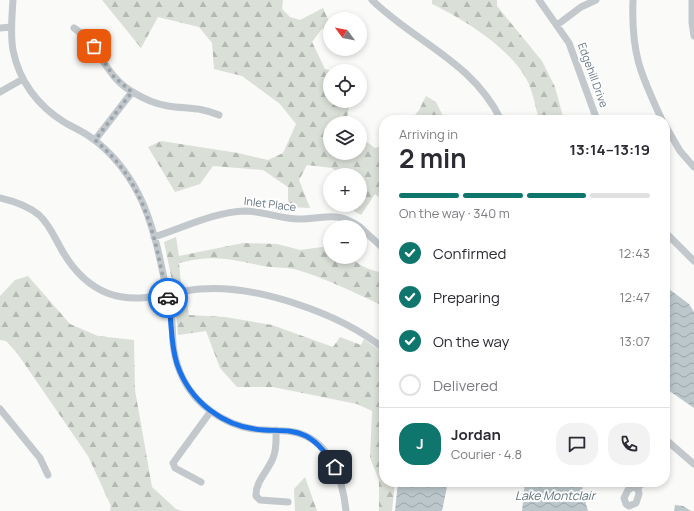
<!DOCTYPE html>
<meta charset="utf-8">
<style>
body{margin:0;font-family:Manrope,sans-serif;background:#f2f2f3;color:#2b2b33;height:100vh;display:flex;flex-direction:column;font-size:15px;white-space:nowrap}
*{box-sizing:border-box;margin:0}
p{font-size:13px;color:#7c7c81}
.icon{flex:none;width:22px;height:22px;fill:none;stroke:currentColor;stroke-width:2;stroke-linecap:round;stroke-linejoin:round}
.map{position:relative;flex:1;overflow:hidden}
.drawer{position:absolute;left:379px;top:115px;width:291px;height:372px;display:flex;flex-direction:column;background:#fff;border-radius:16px;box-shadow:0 2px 6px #0003}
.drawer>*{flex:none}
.needle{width:26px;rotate:302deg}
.tools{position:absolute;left:323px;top:12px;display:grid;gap:8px}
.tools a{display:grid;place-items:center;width:44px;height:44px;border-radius:50%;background:#fff;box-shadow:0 2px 6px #0003;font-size:20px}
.pin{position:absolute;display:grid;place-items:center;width:34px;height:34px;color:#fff;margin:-17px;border-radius:8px;box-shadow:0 2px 6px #0006}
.courier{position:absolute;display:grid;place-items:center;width:40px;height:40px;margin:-20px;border:3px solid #1a73e8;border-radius:50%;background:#fff;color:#222;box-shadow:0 1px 5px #0007}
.summary em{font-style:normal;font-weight:700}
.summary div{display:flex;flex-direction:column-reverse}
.summary{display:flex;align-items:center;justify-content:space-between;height:68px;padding:0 20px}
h1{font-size:26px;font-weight:700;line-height:30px}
.bar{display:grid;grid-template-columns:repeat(4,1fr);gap:6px 4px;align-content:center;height:48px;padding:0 20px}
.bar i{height:5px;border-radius:3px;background:#e1e1e2}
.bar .current{background:#0f766e}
.bar p{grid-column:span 4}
.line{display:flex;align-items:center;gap:10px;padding:0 20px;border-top:1px solid #e1e1e2}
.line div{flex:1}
.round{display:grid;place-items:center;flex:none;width:42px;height:42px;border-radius:16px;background:#f2f2f3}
ol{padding:0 20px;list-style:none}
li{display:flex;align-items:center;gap:12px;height:44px}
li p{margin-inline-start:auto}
li .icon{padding:4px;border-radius:50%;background:#0f766e;color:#fff;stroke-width:4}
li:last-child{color:#7c7c81}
li i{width:22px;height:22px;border:2px solid #e1e1e2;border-radius:50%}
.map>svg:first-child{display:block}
</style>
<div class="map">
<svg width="694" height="511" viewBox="0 0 694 511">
<defs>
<pattern id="forest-firs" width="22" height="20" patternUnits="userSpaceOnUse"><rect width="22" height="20" fill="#dadfd7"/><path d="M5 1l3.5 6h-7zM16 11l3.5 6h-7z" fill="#b4b9b4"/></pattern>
<pattern id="water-waves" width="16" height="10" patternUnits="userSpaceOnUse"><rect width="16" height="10" fill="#bbc7cb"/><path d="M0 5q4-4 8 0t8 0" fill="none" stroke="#9ca6aa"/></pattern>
</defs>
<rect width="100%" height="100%" fill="#fafaf8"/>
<path fill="url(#forest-firs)" d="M102,0H283L282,9L290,17L300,20L323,8L330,24L321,30L312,42L325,69L332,71H330V101H350L347,118L350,123H330V153H360V137L375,148L384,145V202L375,194L361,215L352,210L353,205H360V175H342L332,168L307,165L299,180L310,208L288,207V187L263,170L213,166L200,184L175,192L148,147L161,141L238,153L268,160L283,153L296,124L280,104L242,76L214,69L212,43L199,27L158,17L141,48Z
M432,0H497V6L542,61L555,87L564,120H539C536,109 534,98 530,87C517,52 464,19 432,4Z
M426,96L436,102L445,120H411L419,110Z
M176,237L179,256L243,243L277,244L300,250L330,246V257H351C358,266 373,271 384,273V308L379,304C351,291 323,277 294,269C284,267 273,268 263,266C230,259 213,254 179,263L181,284L173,285L164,242Z
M28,276L70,324L98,336L134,340L135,390L152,487L176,509L182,511H110L111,506L88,456L17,353L6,341L0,340V296L15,280Z
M186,296L189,315L225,317L272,325L333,347L340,337L361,345L364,339L384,354V482H395L392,511H379V480L370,458L372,411L357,404L273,387H237L220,368L206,331L178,335L175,300Z
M305,477L317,511H295L294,489Z"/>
<path fill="url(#water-waves)" d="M665,286L689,304L694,312V408L665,388Z
M398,482H448L442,511H395Z
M525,482H582L583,494L588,511H522Z
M675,505L683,506L691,511H674Z"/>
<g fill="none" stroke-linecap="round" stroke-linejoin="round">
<path stroke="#c3c8cc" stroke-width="7" d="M13,0C12,17 10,33 13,50C19,81 38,106 64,122C74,128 84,132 93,139C112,153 127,172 138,193C155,225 163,273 170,309C173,320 172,332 173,343C175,363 183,383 196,398C214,417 238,429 264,430C276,431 286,430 298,433C331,442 343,481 346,511
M372,0C416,43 472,61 501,120
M539,0L569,43L597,120
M633,0C631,53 640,73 662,120
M692,0V23L694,36
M557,25L581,7L596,0
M0,28L11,27
M74,28C100,45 104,75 131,91C142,98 155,104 168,106C187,109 201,107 219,115
M0,92L23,79
M665,125L680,151L694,167
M95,140L132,92
M0,198C13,201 28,206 39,215C48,223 53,234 59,245C70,266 85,284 107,293C139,305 168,292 200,289C255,284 342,314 384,349
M360,227L384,249
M665,232L694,261
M154,237C183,228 214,212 245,211C263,211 280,219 299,219C324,219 337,210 360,227
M0,409L40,458L48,475
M276,430C276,440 277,449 273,458C268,471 255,482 256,496L260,500L288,502
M665,439L694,464
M201,482L175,468L173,463L211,411
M633,487L638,489L639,494L636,503L629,506L626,504L624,498L628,490Z
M637,488L644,482"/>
</g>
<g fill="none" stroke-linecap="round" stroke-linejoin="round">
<path stroke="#99a4ac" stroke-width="4" stroke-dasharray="0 7.2" d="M94,46L114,77L132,92L95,140C137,176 150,215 161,268C163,278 166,287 168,298"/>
<path stroke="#1a73e8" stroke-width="5" d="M168,298C172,319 170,343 177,364C190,402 224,428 264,430C278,431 292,429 306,436C319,443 327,455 335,467"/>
</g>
<g text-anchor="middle" stroke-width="4" stroke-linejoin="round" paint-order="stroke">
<g font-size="11" fill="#657683" stroke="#fff">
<text transform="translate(593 75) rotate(70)" y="4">Edgehill Drive</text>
<text transform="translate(270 204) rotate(7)" y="4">Inlet Place</text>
</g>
<g font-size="12" font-style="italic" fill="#60757c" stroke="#fff">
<text x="555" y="500">Lake Montclair</text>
</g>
</g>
</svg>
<div class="tools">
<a><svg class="needle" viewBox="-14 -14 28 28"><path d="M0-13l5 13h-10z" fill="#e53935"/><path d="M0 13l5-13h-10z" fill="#7c7c81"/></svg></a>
<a><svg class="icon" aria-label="locate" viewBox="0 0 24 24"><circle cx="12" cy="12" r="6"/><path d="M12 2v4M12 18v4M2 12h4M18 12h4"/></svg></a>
<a><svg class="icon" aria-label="layers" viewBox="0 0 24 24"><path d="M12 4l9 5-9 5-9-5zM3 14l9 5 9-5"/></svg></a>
<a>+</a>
<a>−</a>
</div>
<div class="pin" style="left:94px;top:46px;background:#ea580c"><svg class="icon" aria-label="bag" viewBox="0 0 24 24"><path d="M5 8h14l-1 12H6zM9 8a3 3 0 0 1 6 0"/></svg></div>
<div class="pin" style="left:335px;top:467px;background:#1f2937"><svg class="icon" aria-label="home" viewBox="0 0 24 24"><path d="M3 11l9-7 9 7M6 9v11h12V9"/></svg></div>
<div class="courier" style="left:168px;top:298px"><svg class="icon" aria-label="car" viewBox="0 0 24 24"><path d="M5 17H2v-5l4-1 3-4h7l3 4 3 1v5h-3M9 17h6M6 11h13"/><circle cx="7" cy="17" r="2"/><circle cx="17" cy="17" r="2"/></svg></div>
<section class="drawer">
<div class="summary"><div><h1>2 min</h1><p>Arriving in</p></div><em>13:14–13:19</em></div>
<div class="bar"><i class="current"></i><i class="current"></i><i class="current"></i><i></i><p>On the way · 340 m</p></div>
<ol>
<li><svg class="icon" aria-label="check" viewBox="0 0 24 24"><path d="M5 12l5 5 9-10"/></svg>Confirmed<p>12:43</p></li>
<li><svg class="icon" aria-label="check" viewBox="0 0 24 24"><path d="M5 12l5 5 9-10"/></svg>Preparing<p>12:47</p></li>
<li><svg class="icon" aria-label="check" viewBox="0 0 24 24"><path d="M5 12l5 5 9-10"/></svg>On the way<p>13:07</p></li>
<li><i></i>Delivered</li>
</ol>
<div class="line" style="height:72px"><b class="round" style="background:#0f766e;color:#fff">J</b><div><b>Jordan</b><p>Courier · 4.8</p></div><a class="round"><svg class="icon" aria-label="chat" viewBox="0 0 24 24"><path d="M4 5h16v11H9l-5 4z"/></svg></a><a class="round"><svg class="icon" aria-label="phone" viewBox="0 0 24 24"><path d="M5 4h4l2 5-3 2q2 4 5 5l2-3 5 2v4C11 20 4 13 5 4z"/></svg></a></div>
</section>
</div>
